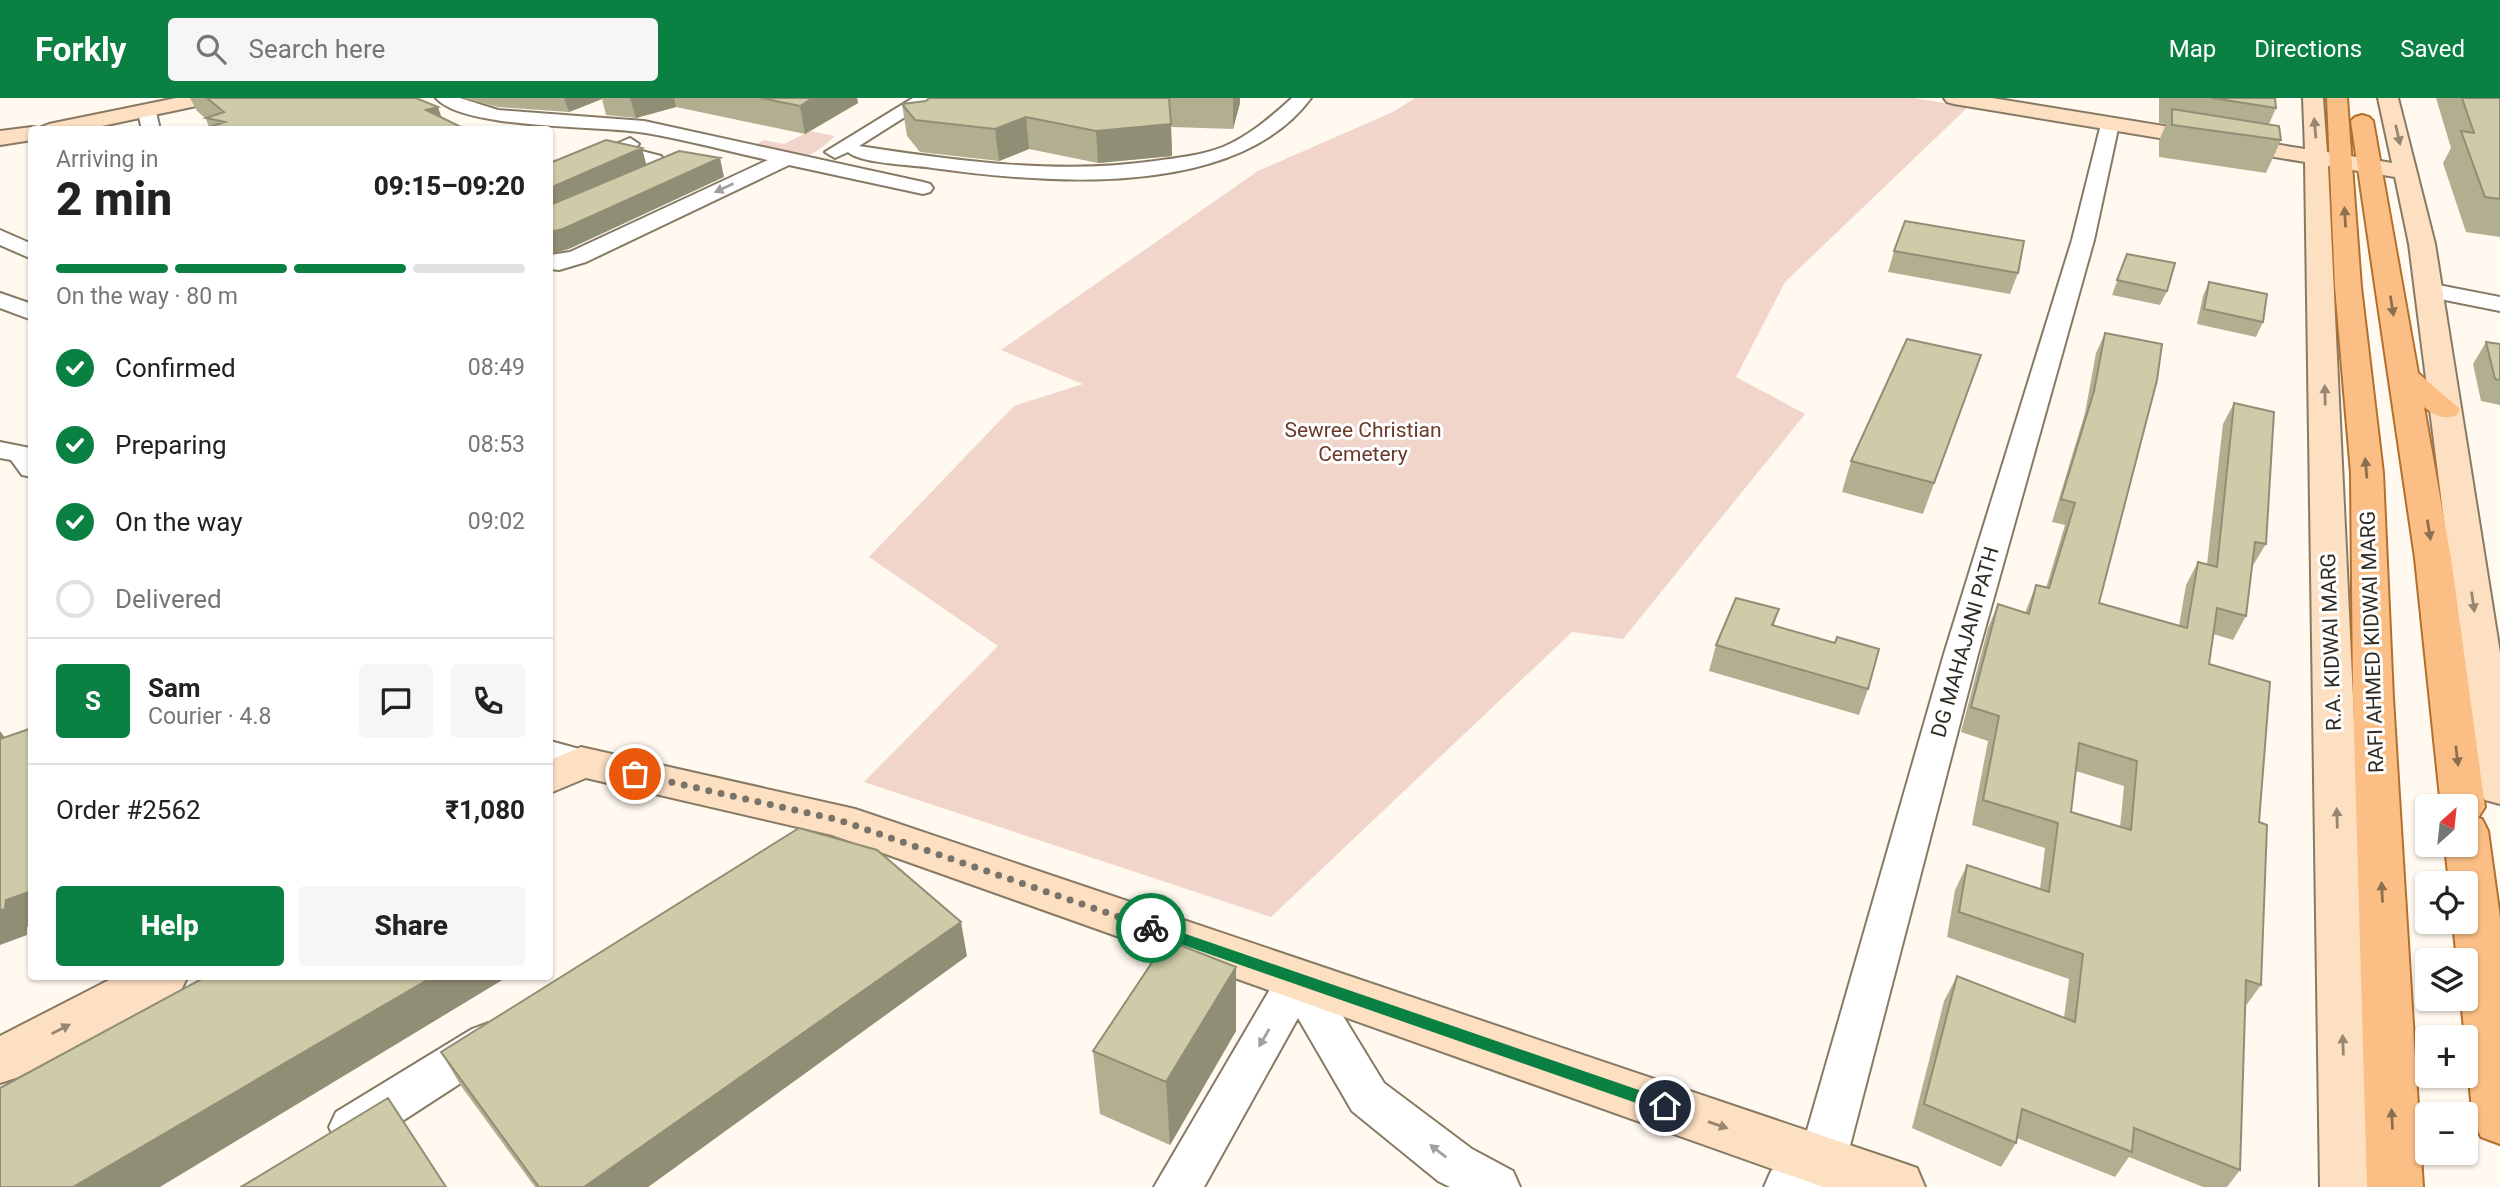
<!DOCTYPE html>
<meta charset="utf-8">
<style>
body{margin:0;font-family:Roboto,sans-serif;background:#f6f6f6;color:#222;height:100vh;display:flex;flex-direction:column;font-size:26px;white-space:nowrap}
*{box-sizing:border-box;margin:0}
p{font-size:23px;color:#767676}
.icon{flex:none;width:38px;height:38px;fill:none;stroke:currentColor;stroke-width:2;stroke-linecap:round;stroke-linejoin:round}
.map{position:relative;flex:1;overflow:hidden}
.drawer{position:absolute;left:28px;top:28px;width:525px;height:854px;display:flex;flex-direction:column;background:#fff;border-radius:7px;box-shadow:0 2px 5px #0004}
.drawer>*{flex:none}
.needle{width:46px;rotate:27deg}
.fabs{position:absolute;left:2415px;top:696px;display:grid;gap:14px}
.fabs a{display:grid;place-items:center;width:63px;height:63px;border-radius:7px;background:#fff;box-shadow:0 2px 5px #0004;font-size:35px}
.pin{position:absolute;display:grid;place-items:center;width:60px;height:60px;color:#fff;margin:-30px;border:4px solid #fff;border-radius:50%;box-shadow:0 2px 7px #0007}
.courier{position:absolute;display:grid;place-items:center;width:70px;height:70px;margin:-35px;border:5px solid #0b8043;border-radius:50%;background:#fff;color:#222;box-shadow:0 2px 9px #0007}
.overview em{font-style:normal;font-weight:800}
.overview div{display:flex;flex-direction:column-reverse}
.overview{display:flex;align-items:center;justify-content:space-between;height:119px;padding:0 28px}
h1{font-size:46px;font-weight:800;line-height:52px}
.bar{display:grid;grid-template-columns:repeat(4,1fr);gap:10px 7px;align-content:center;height:84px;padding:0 28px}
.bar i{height:9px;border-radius:5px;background:#e0e0e0}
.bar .on{background:#0b8043}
.bar p{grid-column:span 4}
.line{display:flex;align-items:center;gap:18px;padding:0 28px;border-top:2px solid #e0e0e0}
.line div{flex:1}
.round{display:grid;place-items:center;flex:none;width:74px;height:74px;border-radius:7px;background:#f6f6f6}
ol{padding:0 28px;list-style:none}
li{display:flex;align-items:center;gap:21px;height:77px}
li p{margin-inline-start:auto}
li .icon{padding:7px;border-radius:50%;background:#0b8043;color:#fff;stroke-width:4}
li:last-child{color:#767676}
li i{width:38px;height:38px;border:4px solid #e0e0e0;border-radius:50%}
.cta{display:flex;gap:14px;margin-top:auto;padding:14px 28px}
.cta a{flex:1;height:80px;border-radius:7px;background:#0b8043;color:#fff;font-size:28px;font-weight:800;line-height:80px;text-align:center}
.cta a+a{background:#f6f6f6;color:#222}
header{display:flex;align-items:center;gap:42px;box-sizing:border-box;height:98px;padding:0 35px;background:#0b8043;color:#fff}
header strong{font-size:33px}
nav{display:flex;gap:38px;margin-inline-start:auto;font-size:24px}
.search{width:490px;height:63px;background:#f6f6f6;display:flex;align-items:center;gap:18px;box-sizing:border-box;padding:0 24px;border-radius:7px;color:#767676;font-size:26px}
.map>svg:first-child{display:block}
</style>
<header>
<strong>Forkly</strong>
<div class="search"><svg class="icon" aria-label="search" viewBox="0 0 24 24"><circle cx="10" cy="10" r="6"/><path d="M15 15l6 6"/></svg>Search here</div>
<nav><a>Map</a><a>Directions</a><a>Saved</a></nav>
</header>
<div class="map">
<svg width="2500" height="1089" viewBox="0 0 2500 1089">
<rect width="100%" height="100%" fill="#fff9f0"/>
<path fill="#f1d4ca" d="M1415,0H1914L1968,9L1785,184L1736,279L1805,316L1623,541L1572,534L1271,819L864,684L998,548L869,459L1014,308L1083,286L1001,252L1258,73L1393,14Z
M810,33L835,38C798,72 791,61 747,51L764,42L784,46Z"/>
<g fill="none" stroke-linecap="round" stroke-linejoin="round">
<defs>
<path id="street" d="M436,0H460L498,12L644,23L923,84L930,86L933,90L930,94L923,96L789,67L586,164L559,172L550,171V157L570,154L768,62C727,53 687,42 646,35C602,27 463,32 436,0Z
M913,0H935L859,48C957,63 1057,77 1155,63C1178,60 1202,57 1223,49C1249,38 1271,19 1292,0H1311C1234,104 1038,85 926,69C908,67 860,65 848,54L835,60L825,54Z
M147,9L156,14L160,32H142L138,14Z
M2110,20L2119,26L2094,142L1978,556L1846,1063L1839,1079L1826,1089H1764L1771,1073L1802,1050L1944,556L2072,142L2101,26Z
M630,40L639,46L634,51L661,58L664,62L661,66C648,69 615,63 606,53L609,49Z
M0,132L32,146V161L0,147Z
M2428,185L2500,199V213L2420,197L2416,192L2420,187Z
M0,195L32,206V222L0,210Z
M0,344L30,350L32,379L22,377L11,362L0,360Z
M550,643L594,655L599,664L594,673L581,677L550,668Z
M1298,864L1313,869L1384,985L1472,1051L1513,1073L1520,1089H1450L1438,1083L1352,1013L1298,920L1204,1089H1154L1283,869Z
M488,925L504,931L510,944L504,957L370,1044L353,1050L336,1044L329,1029L336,1014L472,931Z"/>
<path id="secondary" d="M176,0H216L213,4L206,6L83,32H32V42L0,47V33L32,29L39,30L49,26Z
M1944,0H1992L2305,51L2303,0H2323L2327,54L2392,65L2378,0H2398L2435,146L2500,555V706L2485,702L2478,691L2409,146L2395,79L2328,68L2376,1089H2320L2305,64L1954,6L1947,4Z
M581,649L855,711L1897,1063L1917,1070L1925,1089H1823L832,737L586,680L550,695V662Z
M117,878H188L181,892L19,979L0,985V938Z"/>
<path id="primary" d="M2327,0H2347L2361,189L2383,375L2393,600L2423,1089H2367L2353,600L2351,375L2335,189Z
M2362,17L2369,19L2373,23L2418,275L2460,311L2456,318C2442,321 2435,318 2424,309L2451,460L2485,709L2478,720L2482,721L2488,733L2500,820V1046L2481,1039L2473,1022L2461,901H2466V863H2457L2453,824H2466V786H2449L2445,747H2466V709H2441L2415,460L2351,23L2355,19Z"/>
</defs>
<use href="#street" stroke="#877a65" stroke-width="4"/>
<use href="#secondary" stroke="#877a65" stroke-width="4"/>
<use href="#primary" stroke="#b2702f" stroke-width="4"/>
<use href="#street" fill="#fff" fill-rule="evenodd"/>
<use href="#secondary" fill="#fddfc2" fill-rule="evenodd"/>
<use href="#primary" fill="#fbbf86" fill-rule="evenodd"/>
</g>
<path fill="#b2af91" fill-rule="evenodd" d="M190,0H416L209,29L206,21L197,13Z
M463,0H857L858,5L805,36L676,9L636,20L606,17L602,1L569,14L498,9Z
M929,0H1240V5L1233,31L1171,29L1172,58L1098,65L1029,51L999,63L920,54L907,38L902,6L926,3Z
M2159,0H2275L2276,10L2269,26L2281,42L2266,75L2159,59V43L2166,26L2159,25Z
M2436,0H2500V139L2466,134L2443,65L2451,50Z
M1894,153L2018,175L2010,196L1888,174Z
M2127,156L2167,193L2160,207L2112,197Z
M2209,184L2263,224L2256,239L2197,226L2203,198Z
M2105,235L2099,505L2179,528L2186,487L2198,464L2207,466L2223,326L2234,305L2266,446L2252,469L2246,518L2233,542L2213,536L2209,566L2259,724L2261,887L2245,909L2240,1072L2227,1089H2203L2129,1059L2115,1079L2017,1040L2016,1045L2001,1069L1912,1030L1944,903L1957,878L2064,920L2069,881L1947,839L1955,792L1967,767L2040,791L2045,750L1972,727L1988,643L1961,634L1988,530L1998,506L2025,515L2036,487L2046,490L2065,427L2052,424L2085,315L2096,255ZM2076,673L2124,688L2120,729L2071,714Z
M2486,244L2500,246V307L2481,303L2473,266Z
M1981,257L1923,416L1842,394L1851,363Z
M1779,511L1774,527L1868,591L1859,617L1709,573L1716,547Z
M967,858L648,1089H535L461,988L441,954Z
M1236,933L1170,1047L1100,1016L1093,953Z"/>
<path fill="#918e76" d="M564,0H601L602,1L569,14Z
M630,0H674L676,9L636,20Z
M813,0H857L858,5L805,36L800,8Z
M1233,0H1240V5L1233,31Z
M438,9L446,32L426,12Z
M1026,19L1029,51L999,63L995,31Z
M1171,26L1172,58L1098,65L1096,33Z
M642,50L647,69L550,112V90Z
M720,60L724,79L569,151L550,156V134Z
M0,633L11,648L0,652Z
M32,793V827L27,829V837L0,847V812L6,802Z
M961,824L967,858L648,1089H584Z
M1236,869V933L1170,1047L1166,984Z
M434,878H509L160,1089H73Z"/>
<path fill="#cfcba9" stroke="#918e76" stroke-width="2" fill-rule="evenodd" d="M207,0H416L438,9L426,12L465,31L200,32L225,24L206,20L224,14Z
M761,0H813L800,8Z
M929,0H1169L1171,26L1096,33L1026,19L995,31L915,22L902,6L926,3Z
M2212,0H2275L2276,10Z
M2462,0H2500V101L2485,99L2461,33L2474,35Z
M2172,11L2279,28L2281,42L2172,27Z
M606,42L642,50L550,90V65Z
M679,53L720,60L563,131L550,134V107Z
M1905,123L2024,143L2018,175L1894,153Z
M2127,156L2175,165L2167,193L2117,182Z
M2209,184L2267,196L2263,224L2204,211Z
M2105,235L2162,246L2157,282L2099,505L2187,530L2198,464L2217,469L2234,305L2274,314L2266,446L2255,444L2246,518L2217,510L2209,566L2270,584L2259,724L2267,727L2261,887L2246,882L2240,1072L2134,1030L2132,1054L2022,1011L2016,1045L1924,1006L1957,878L2075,924L2083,856L1959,814L1967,767L2049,794L2058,725L1983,702L1999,618L1971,609L1998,506L2029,516L2036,487L2049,490L2075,405L2061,401L2094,293ZM2079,645L2137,663L2131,732L2071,714Z
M1907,241L1981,257L1934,385L1851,363Z
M2486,244L2500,246V282L2495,281Z
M1736,500L1779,511L1772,527L1835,545L1837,539L1879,551L1868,591L1716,547Z
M32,630V793L6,802L5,811L0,812V641Z
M799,730L877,752L961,824L584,1089H539L441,954Z
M1167,842L1236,869L1166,984L1093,953Z
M207,878H434L73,1089H0V990Z
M388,1000L446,1089H241Z"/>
<defs><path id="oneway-solid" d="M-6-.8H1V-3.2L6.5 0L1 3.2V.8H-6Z" transform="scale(1.75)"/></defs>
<g fill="#978672">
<use href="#oneway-solid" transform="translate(2315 30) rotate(-95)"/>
<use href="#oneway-solid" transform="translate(2398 37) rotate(77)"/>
<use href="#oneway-solid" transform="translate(2325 297) rotate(-91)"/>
<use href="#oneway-solid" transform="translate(2473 504) rotate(82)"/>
<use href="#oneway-solid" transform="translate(2337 720) rotate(-92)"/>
<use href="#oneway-solid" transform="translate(61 931) rotate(-27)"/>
<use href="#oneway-solid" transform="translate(2343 947) rotate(-92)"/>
<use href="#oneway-solid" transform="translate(1718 1027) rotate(19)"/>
</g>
<g fill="#a2a09c">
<use href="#oneway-solid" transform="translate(724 90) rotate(155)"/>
<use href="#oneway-solid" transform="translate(1264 940) rotate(120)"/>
<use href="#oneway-solid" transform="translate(1438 1053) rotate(-142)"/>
</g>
<g fill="#8c6e50">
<use href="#oneway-solid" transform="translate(2345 119) rotate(-93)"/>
<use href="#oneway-solid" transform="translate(2392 208) rotate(81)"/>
<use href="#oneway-solid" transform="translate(2366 370) rotate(-95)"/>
<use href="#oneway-solid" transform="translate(2429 432) rotate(81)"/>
<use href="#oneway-solid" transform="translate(2457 658) rotate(83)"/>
<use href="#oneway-solid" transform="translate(2382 794) rotate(-93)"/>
<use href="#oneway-solid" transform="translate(2392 1021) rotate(-93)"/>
</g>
<path fill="#0b8043" d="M1151,824L1665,1001L1671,1003L1673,1008L1671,1013L1665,1015L1146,834V826Z"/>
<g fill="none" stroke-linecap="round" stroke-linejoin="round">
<path stroke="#79746b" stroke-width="7" stroke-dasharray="0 12.6" d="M635,676L839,722L1151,830"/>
</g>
<g text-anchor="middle" stroke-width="6" stroke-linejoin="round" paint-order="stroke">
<g font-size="21" fill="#6b3929" stroke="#fff">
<text x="1363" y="339">Sewree Christian<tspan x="1363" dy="24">Cemetery</tspan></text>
</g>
<g font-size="21" fill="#312c23" stroke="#fff">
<text transform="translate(1965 544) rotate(-74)" y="7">DG MAHAJANI PATH</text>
<text transform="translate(2331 544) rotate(-92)" y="7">R.A. KIDWAI MARG</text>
<text transform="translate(2372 544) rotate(-92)" y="7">RAFI AHMED KIDWAI MARG</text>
</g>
</g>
</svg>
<div class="fabs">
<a><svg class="needle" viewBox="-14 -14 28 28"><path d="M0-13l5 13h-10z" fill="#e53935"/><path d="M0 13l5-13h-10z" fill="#767676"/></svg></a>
<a><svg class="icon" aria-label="locate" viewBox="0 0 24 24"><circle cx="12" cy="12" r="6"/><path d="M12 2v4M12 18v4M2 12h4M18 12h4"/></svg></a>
<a><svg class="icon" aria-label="layers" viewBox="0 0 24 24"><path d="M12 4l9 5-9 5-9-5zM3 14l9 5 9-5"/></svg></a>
<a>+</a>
<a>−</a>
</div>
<div class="pin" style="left:635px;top:676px;background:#ea580c"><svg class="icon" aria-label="bag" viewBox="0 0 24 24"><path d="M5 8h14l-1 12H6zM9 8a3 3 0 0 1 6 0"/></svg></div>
<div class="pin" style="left:1665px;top:1008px;background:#1f2937"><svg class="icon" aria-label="home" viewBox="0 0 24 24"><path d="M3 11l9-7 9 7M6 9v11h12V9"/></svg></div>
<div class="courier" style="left:1151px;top:830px"><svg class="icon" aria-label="bike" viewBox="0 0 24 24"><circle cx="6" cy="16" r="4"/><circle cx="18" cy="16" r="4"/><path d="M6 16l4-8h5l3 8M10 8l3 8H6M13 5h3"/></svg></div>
<section class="drawer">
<div class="overview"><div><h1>2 min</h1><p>Arriving in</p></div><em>09:15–09:20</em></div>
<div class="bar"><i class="on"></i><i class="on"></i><i class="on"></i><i></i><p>On the way · 80 m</p></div>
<ol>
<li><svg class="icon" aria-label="check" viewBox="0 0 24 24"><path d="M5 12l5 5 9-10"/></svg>Confirmed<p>08:49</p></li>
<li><svg class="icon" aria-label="check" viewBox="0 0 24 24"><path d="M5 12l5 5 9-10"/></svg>Preparing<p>08:53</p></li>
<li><svg class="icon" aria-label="check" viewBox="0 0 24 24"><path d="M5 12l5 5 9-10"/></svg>On the way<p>09:02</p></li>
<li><i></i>Delivered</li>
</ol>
<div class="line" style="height:126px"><b class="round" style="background:#0b8043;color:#fff">S</b><div><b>Sam</b><p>Courier · 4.8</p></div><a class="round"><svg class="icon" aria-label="chat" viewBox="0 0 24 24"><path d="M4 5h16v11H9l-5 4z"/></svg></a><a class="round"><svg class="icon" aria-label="phone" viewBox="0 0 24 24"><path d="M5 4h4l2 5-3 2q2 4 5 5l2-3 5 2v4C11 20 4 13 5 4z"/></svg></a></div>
<div class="line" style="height:91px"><div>Order #2562</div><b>₹1,080</b></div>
<div class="cta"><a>Help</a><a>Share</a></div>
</section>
</div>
